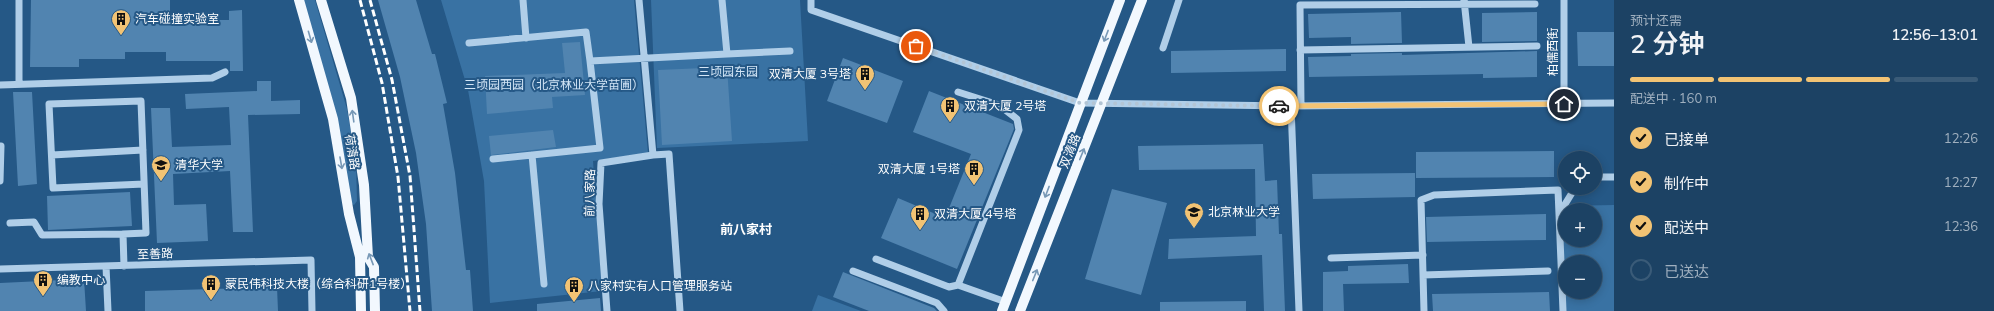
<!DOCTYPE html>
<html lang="zh">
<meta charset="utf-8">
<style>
body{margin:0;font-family:Mulish,"Noto Sans SC",sans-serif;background:#294d6d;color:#f1f3f6;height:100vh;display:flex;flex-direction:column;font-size:15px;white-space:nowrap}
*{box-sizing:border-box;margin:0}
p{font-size:13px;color:#a0b0bf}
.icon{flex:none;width:22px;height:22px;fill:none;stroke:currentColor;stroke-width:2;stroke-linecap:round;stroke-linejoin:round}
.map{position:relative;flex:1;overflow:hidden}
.panel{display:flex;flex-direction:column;background:#1c4264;width:380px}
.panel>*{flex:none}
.tools{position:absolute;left:1558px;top:151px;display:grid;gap:8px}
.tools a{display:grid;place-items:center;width:44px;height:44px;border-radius:50%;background:#1c4264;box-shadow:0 2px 10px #0003,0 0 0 1px #3a5b78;font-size:20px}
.pin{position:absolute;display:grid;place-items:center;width:34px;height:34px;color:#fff;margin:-17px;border:2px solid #fff;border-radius:50%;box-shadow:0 1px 4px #0007}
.courier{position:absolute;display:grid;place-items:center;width:40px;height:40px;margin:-20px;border:3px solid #f2c374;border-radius:50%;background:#fff;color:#222;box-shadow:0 1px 5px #0007}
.summary em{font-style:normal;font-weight:600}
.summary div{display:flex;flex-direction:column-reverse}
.summary{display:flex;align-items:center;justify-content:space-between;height:68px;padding:0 16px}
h1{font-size:26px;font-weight:600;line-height:30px}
.bar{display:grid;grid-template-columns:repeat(4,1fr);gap:6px 4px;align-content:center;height:48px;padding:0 16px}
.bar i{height:5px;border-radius:3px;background:#3a5b78}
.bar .active{background:#f2c374}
.bar p{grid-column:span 4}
ol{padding:0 16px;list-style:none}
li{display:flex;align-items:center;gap:12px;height:44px}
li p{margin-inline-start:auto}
li .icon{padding:4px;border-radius:50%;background:#f2c374;color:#111;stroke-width:4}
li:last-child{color:#a0b0bf}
li i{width:22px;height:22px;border:2px solid #3a5b78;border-radius:50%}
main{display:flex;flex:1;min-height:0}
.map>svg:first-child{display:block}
</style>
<main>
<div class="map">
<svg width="1614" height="311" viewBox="0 0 1614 311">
<rect width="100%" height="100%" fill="#255886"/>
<path fill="#3972a3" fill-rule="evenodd" d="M300,0H315L347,109L356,161L357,201L354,205L350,203Z
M441,0H634L648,153L593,161L602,291L490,303L484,181L468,90Z
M651,0H800L808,141L657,148Z
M1614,205V311H1563L1561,206ZM1565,210H1595V240H1565ZM1565,262H1595V292H1565Z
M818,295L861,311H812Z"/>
<path fill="#5184b0" d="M31,0H170V20H229V11L242,10L243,71H230V61H166V52H125V59H79V67H30Z
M378,0H416L432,54H435L447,103L443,104L455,173L466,270H470L473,311H432L426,224L416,153L400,77Z
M1401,12L1402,43L1351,44V37L1309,38L1308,14Z
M1537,12V41L1482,42V13Z
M1577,32H1614V66H1578Z
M580,42L585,95L552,97L553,108L487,114L485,76L565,73L562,43Z
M1286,49V71L1171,73V51Z
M1537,51V77L1483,78V74L1309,77L1308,57L1351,56V54L1402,53V55Z
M843,58L903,81L887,123L827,101Z
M727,67L732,141L662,145L658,70Z
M257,81H271V101L300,100V114L248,115L253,232H233L230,171L173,174L174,205L206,204L208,241L157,243L151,108H170L172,147L231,145L229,107L186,109L185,94L257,91Z
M929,91L1013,124L1014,129L957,269L881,238L898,198L945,218L971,154L913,132Z
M13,92H32L37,184L18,186Z
M553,130L556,147L491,155L489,136Z
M1263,144L1265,181L1277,180L1279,234H1282L1285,311H1264L1262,255L1168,259L1169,239L1256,236L1255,169L1139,170L1138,146Z
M1554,151V177L1416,178V152Z
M1415,173V197L1313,199L1312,174Z
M1112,189L1167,203L1141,295L1085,279Z
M130,192L132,226L48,230L47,196Z
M1546,214V240L1427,242L1426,217Z
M1408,264L1409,283L1343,284L1344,311H1323V272L1348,271V266Z
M843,272L934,308L937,311H869L833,297Z
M84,279L86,311H0V283Z
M277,287L278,311H145V291Z
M1549,292L1550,311H1433L1432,294Z
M600,298L601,311H537V304Z
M1246,301V311H1160V302Z"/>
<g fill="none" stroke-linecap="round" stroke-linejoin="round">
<path stroke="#b0cee8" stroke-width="7" d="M523,0L526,38
M811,0V10L1080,103L1291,106L1614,103
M1464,0L1469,47
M1564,0V103
M469,43L586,32L590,61
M1163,48L1179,0
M1300,50L1537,46
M727,54L790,51
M19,84V0
M0,85L212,78L225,72
M958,92L999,105L1017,119L1019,130L958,285
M1291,106L1299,311
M1301,106L1300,5L1535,4
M52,155L143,150
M532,155L544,284
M653,155L669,154L680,311
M493,159L600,148L590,61L727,54L722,0
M1595,177H1614
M0,181L1,146
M10,223L34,222L42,235L123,234L124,266
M123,234L146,233L141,101L49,104L53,188L144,184
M1331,258L1423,255
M876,259L949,287L958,285L1006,302
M106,266L108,311
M0,269L311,260L312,311
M853,271L937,303L944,311
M1423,275L1548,271
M607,311L599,204L601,163L653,155L639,0
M1424,311L1421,200L1434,195L1558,190L1559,214
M1563,311L1559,214L1575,188"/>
<path stroke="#f2f8fe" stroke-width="10" d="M299,0L333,119L349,214L360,257L361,311
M321,0L351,98L364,185L368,257L374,267L375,311
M1002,311L1120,0
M1020,311L1142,0"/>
<path stroke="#fff" stroke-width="3" stroke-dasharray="7 3" stroke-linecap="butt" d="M360,0L382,83L398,177L410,311
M370,0L392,80L410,176L420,311"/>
</g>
<defs><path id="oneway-shaft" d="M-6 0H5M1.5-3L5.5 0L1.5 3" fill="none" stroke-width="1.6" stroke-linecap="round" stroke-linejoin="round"/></defs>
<g stroke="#7798b6">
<use href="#oneway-shaft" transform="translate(1106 36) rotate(111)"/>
<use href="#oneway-shaft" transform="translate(310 37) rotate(74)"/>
<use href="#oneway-shaft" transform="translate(353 116) rotate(-98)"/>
<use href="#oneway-shaft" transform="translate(1082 154) rotate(-68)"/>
<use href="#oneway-shaft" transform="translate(341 163) rotate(80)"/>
<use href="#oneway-shaft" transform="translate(1047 192) rotate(111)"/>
<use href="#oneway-shaft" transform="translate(371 259) rotate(-111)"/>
<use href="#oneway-shaft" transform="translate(1035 275) rotate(-68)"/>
</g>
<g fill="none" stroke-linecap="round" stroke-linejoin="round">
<path stroke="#b3c5d5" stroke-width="4" stroke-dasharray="0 7.2" d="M916,46L1080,103L1279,106"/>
<path stroke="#f2c374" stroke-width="5" d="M1279,106L1564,104"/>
</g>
<defs>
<symbol id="building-pin" viewBox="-11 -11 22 30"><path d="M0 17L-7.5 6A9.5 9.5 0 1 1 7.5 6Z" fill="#f2c374" stroke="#255886"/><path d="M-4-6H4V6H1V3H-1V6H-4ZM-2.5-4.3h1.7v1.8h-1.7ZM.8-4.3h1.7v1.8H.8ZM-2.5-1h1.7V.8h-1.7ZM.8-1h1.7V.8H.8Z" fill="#111"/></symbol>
<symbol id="university-pin" viewBox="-11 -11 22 30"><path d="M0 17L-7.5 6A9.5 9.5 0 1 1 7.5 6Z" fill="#f2c374" stroke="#255886"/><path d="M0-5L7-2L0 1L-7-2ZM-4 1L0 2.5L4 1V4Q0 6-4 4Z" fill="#111"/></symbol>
</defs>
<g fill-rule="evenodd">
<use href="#building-pin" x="110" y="8" width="22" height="30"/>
<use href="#building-pin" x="854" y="63" width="22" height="30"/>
<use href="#building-pin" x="939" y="95" width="22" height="30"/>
<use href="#university-pin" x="150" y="154" width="22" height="30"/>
<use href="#building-pin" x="963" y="158" width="22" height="30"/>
<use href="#university-pin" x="1183" y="201" width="22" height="30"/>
<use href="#building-pin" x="909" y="203" width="22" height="30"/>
<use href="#building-pin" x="32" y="269" width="22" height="30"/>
<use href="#building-pin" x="200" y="273" width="22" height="30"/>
<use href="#building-pin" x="563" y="275" width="22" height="30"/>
</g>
<g text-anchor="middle" stroke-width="4" stroke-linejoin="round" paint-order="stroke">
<g font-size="12" fill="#fff" stroke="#255886" text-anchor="start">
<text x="135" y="23">汽车碰撞实验室</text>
<text x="851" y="78" text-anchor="end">双清大厦 3号塔</text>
<text x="964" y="110">双清大厦 2号塔</text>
<text x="175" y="169">清华大学</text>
<text x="960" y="173" text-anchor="end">双清大厦 1号塔</text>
<text x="1208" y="216">北京林业大学</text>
<text x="934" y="218">双清大厦 4号塔</text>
<text x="57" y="284">编教中心</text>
<text x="225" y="288">蒙民伟科技大楼（综合科研1号楼）</text>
<text x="588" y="290">八家村实有人口管理服务站</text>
</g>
<g font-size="12" fill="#fff" stroke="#255886">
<text transform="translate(1553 52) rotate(-90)" y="4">柏儒西街</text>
<text transform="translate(1070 151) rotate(-68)" y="4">双清路</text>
<text transform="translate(352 152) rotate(80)" y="4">荷清路</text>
<text transform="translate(590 193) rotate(-89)" y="4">前八家路</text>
<text transform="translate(155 254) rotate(-2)" y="4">至善路</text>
</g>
<g font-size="12" fill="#d3e6f7" stroke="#255886">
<text x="728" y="76">三顷园东园</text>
<text x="554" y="89">三顷园西园（北京林业大学苗圃）</text>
</g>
<g font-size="13" font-weight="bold" fill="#fff" stroke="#255886">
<text x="746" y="234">前八家村</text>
</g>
</g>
</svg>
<div class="tools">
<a><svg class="icon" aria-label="locate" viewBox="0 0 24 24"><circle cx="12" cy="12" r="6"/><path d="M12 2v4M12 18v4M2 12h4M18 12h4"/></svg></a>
<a>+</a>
<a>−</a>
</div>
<div class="pin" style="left:916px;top:46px;background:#ea580c"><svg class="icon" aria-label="bag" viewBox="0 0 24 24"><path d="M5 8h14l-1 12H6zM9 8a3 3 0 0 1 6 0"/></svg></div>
<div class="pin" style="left:1564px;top:104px;background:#1f2937"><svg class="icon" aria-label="home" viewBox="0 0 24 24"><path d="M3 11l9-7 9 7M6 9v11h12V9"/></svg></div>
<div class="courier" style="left:1279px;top:106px"><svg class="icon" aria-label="car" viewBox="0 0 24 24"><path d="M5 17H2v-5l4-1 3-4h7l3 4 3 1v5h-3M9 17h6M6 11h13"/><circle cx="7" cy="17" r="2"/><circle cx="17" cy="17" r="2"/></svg></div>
</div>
<section class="panel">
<div class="summary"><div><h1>2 分钟</h1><p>预计还需</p></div><em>12:56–13:01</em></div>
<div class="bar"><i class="active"></i><i class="active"></i><i class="active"></i><i></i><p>配送中 · 160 m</p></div>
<ol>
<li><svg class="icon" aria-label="check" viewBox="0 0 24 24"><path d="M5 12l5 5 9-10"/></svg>已接单<p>12:26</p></li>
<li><svg class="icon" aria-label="check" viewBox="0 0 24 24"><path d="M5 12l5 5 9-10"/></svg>制作中<p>12:27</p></li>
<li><svg class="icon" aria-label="check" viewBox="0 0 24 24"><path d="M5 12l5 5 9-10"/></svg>配送中<p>12:36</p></li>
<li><i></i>已送达</li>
</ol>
</section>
</main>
